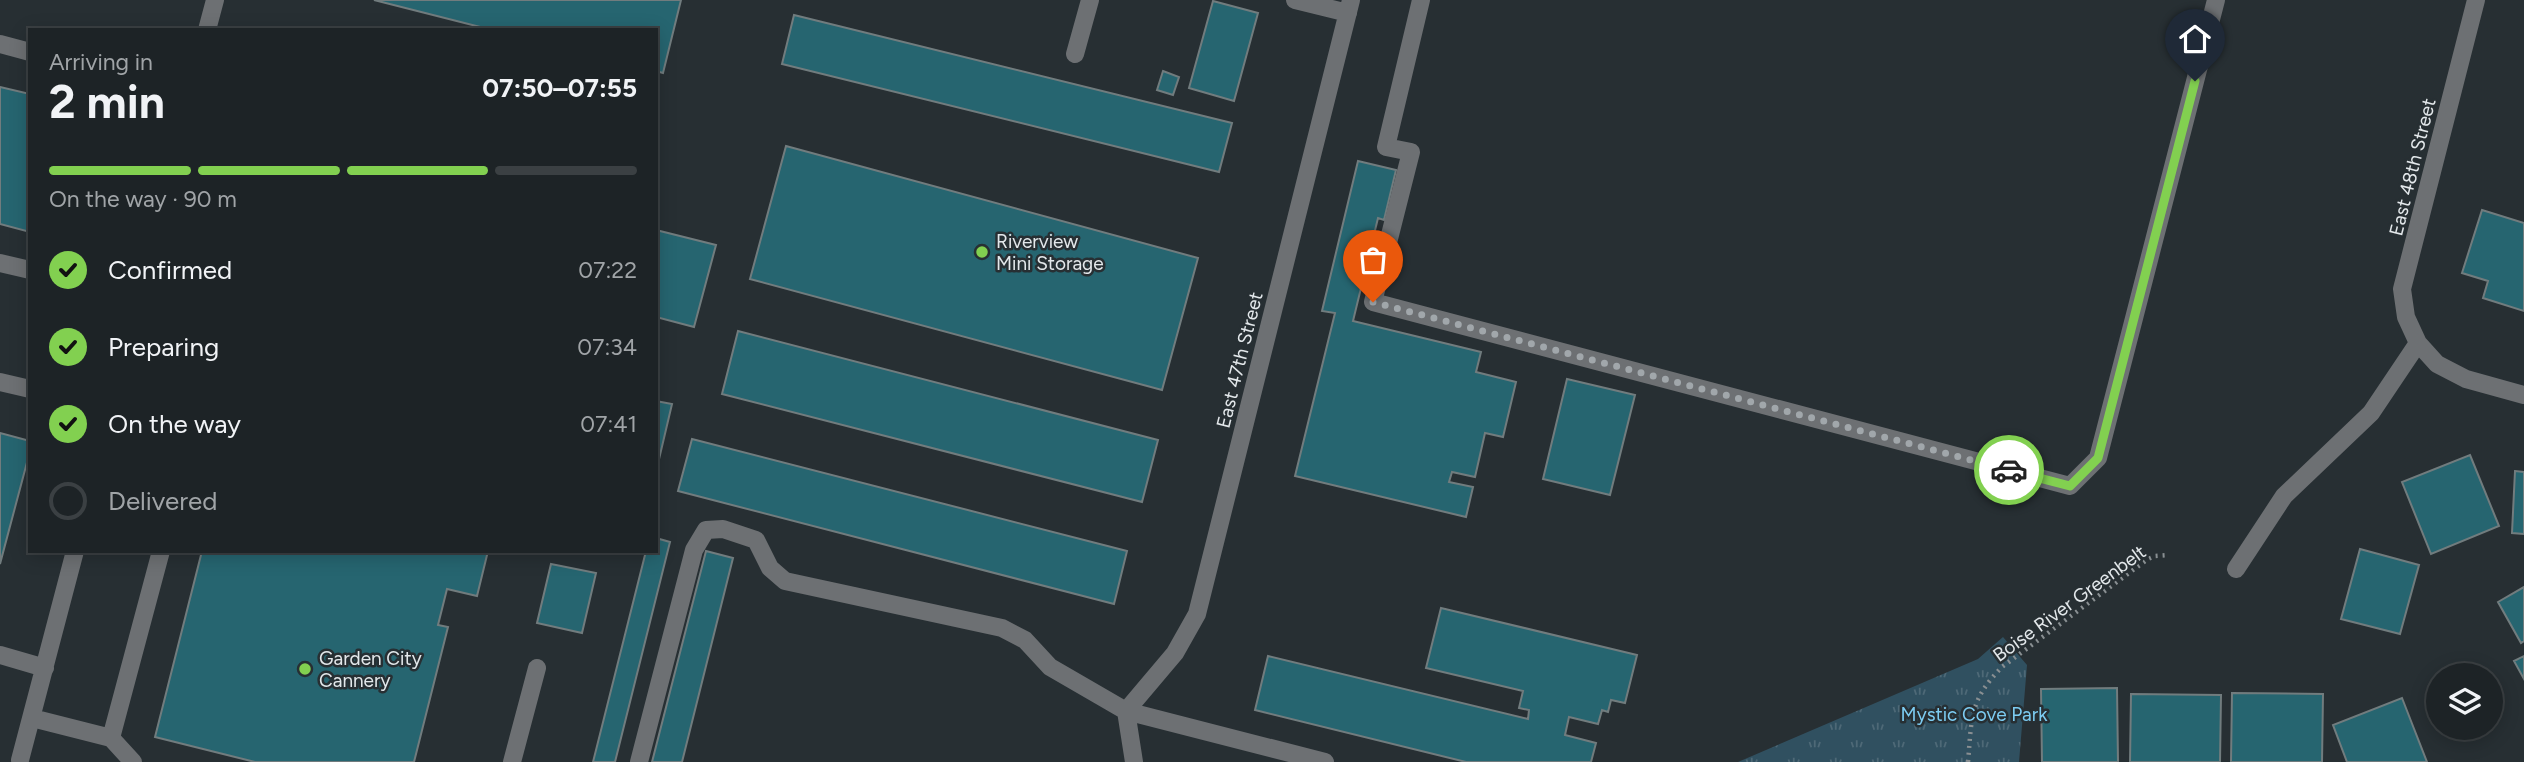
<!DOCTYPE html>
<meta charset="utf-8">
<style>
body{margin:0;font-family:Figtree,sans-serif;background:#2a2f32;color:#f1f3f6;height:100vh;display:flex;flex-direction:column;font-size:26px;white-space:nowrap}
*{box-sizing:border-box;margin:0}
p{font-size:23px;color:#a0a4a7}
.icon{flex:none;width:38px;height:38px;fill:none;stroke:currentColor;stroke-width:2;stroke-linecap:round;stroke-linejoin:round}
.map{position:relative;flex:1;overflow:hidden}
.sheet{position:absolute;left:28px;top:28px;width:630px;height:525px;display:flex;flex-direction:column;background:#1d2326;border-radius:0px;box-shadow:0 4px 18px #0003,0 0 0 2px #3b4043}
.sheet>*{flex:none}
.tools{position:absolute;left:2426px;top:663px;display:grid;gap:14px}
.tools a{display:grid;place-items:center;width:77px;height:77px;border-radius:50%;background:#1d2326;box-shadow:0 4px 18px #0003,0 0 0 2px #3b4043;font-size:35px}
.pin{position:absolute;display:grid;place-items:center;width:60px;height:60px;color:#fff;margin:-72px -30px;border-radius:50% 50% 50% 0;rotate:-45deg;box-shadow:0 0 7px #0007}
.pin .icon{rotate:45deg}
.courier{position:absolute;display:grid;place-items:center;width:70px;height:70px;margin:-35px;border:5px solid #82d050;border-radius:50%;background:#fff;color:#222;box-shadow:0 2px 9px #0007}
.overview em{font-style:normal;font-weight:700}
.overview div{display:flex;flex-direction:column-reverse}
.overview{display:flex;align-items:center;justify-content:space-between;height:119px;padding:0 21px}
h1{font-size:46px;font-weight:700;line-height:52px}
.bar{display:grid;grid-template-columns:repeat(4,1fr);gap:10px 7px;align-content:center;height:84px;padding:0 21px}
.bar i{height:9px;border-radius:5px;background:#3b4043}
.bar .selected{background:#82d050}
.bar p{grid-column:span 4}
ol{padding:0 21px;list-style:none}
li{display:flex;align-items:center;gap:21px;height:77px}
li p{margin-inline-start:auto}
li .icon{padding:7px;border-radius:50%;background:#82d050;color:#111;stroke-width:4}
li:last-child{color:#a0a4a7}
li i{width:38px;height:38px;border:4px solid #3b4043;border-radius:50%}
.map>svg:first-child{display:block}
</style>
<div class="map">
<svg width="2524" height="762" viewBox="0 0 2524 762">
<defs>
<pattern id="park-tufts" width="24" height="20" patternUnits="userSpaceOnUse" patternTransform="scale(1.75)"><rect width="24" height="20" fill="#305060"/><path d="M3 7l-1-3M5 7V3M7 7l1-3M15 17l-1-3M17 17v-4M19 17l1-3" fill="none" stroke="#4e6977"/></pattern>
</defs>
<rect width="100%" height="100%" fill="#272f33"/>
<path fill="url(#park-tufts)" d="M2003,637L2027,665L2019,762H1738L1978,659Z"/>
<path fill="#266570" stroke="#717c7e" stroke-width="2" d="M374,0H681L663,73L656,71V30H492Z
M1213,1L1258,13L1234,101L1189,88Z
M794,15L1232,123L1219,172L782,64Z
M1163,71L1179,77L1173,95L1157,90Z
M0,87L30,94V232L0,224Z
M786,146L1198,258L1162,390L750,279Z
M1358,161L1396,170L1384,220L1378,218L1353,321L1481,352L1476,372L1516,382L1503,437L1485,433L1475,477L1452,472L1449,482L1473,487L1466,517L1295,476L1335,313L1322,311Z
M2482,210L2524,223V311L2483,298L2488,281L2462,273Z
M656,230L716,245L694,327L656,317Z
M738,331L1158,440L1142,502L722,394Z
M1567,379L1635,395L1610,495L1543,479Z
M656,401L672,404L656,472Z
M0,433L30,441V451L0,564Z
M692,439L1127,551L1114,604L678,491Z
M2470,455L2499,526L2431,554L2402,482Z
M2515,471L2524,472V534L2512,533Z
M656,538L670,542L615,762H593L646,551H656Z
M2360,549L2419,565L2400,634L2341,619Z
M202,551H488L477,596L447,589L438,625L448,627L414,762H255L155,737Z
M706,551L733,558L682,762H652Z
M551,564L596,573L582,633L537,623Z
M2524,587V641L2521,643L2498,602Z
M1441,608L1637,655L1625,703L1611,700L1608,712L1602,710L1598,724L1569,717L1565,735L1596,743L1591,762H1466L1255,710L1268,656L1528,719L1529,710L1519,708L1523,691L1426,668Z
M2524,656V679L2514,661Z
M2117,688L2118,762H2042L2041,689Z
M2232,693L2323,694L2322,762H2231Z
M2131,694L2221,695L2220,762H2130Z
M2402,698L2427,762H2347L2333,725Z"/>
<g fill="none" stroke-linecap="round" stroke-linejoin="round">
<path stroke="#898f92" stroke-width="4.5" stroke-dasharray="2 5" stroke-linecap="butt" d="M1968,762C1972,717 1969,701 2002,667L2148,559L2155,556L2169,555"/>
<path stroke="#6d7073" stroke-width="18" d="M1295,0L1348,13
M1421,0L1386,147L1411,152L1373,302L2070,486L2098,458L2216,0
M207,30L215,0
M0,44L30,52
M1075,54L1090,0
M0,263L30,270
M2418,343L2406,317L2402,289L2476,0
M0,382L30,389
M2236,569L2284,496L2371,413L2418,343L2437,364L2466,379L2524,395
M0,655L45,668
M1126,711L1175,653L1197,614L1351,0
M1126,711L1134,762
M32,718L111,738L161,551
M111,738L133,762
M20,760L75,551
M512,762L537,668
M639,762L694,550L706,530L723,529L756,540L770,568L785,581L1002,628L1025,640L1050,667L1126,711L1325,762"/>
</g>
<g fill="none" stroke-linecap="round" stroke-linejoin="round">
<path stroke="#a1a7ab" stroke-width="7" stroke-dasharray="0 12.6" d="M1373,302L2009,470"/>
<path stroke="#82d050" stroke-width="9" d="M2009,470L2070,486L2098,458L2195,81"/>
</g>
<g fill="#82d050" stroke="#272f33" stroke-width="2.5">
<circle cx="982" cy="252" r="7"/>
<circle cx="305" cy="669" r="7"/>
</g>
<g text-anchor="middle" stroke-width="5" stroke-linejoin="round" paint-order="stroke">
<g font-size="19" fill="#e3e8eb" stroke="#272f33">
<text transform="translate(2412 167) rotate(-76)" y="7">East 48th Street</text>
<text transform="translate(1239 360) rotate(-76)" y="7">East 47th Street</text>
<text transform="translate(2069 603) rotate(-36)" y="7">Boise River Greenbelt</text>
</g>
<g font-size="19" fill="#e3e8eb" stroke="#272f33" text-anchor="start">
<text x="996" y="248">Riverview<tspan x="996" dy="22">Mini Storage</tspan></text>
<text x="319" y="665">Garden City<tspan x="319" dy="22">Cannery</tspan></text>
</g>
<g font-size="19" fill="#7dcdf3" stroke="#272f33">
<text x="1974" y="721">Mystic Cove Park</text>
</g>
</g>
</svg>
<div class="tools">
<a><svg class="icon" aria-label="layers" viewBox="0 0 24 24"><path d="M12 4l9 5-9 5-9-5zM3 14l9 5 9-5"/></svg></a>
</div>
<div class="pin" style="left:1373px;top:302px;background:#ea580c"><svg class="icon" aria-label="bag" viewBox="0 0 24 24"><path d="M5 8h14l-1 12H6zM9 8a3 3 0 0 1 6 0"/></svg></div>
<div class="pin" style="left:2195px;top:81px;background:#1f2937"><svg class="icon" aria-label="home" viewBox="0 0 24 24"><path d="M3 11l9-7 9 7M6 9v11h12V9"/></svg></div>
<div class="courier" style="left:2009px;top:470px"><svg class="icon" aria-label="car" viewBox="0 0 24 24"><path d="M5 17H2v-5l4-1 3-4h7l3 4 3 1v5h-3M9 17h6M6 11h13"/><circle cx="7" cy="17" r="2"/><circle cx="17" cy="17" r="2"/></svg></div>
<section class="sheet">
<div class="overview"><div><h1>2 min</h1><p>Arriving in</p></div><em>07:50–07:55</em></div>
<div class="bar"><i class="selected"></i><i class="selected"></i><i class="selected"></i><i></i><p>On the way · 90 m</p></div>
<ol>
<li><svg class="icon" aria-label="check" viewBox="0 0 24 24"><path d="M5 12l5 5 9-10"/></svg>Confirmed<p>07:22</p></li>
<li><svg class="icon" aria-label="check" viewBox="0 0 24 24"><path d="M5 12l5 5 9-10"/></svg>Preparing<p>07:34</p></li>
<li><svg class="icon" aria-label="check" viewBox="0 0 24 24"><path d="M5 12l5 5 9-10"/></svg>On the way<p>07:41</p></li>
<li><i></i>Delivered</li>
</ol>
</section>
</div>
